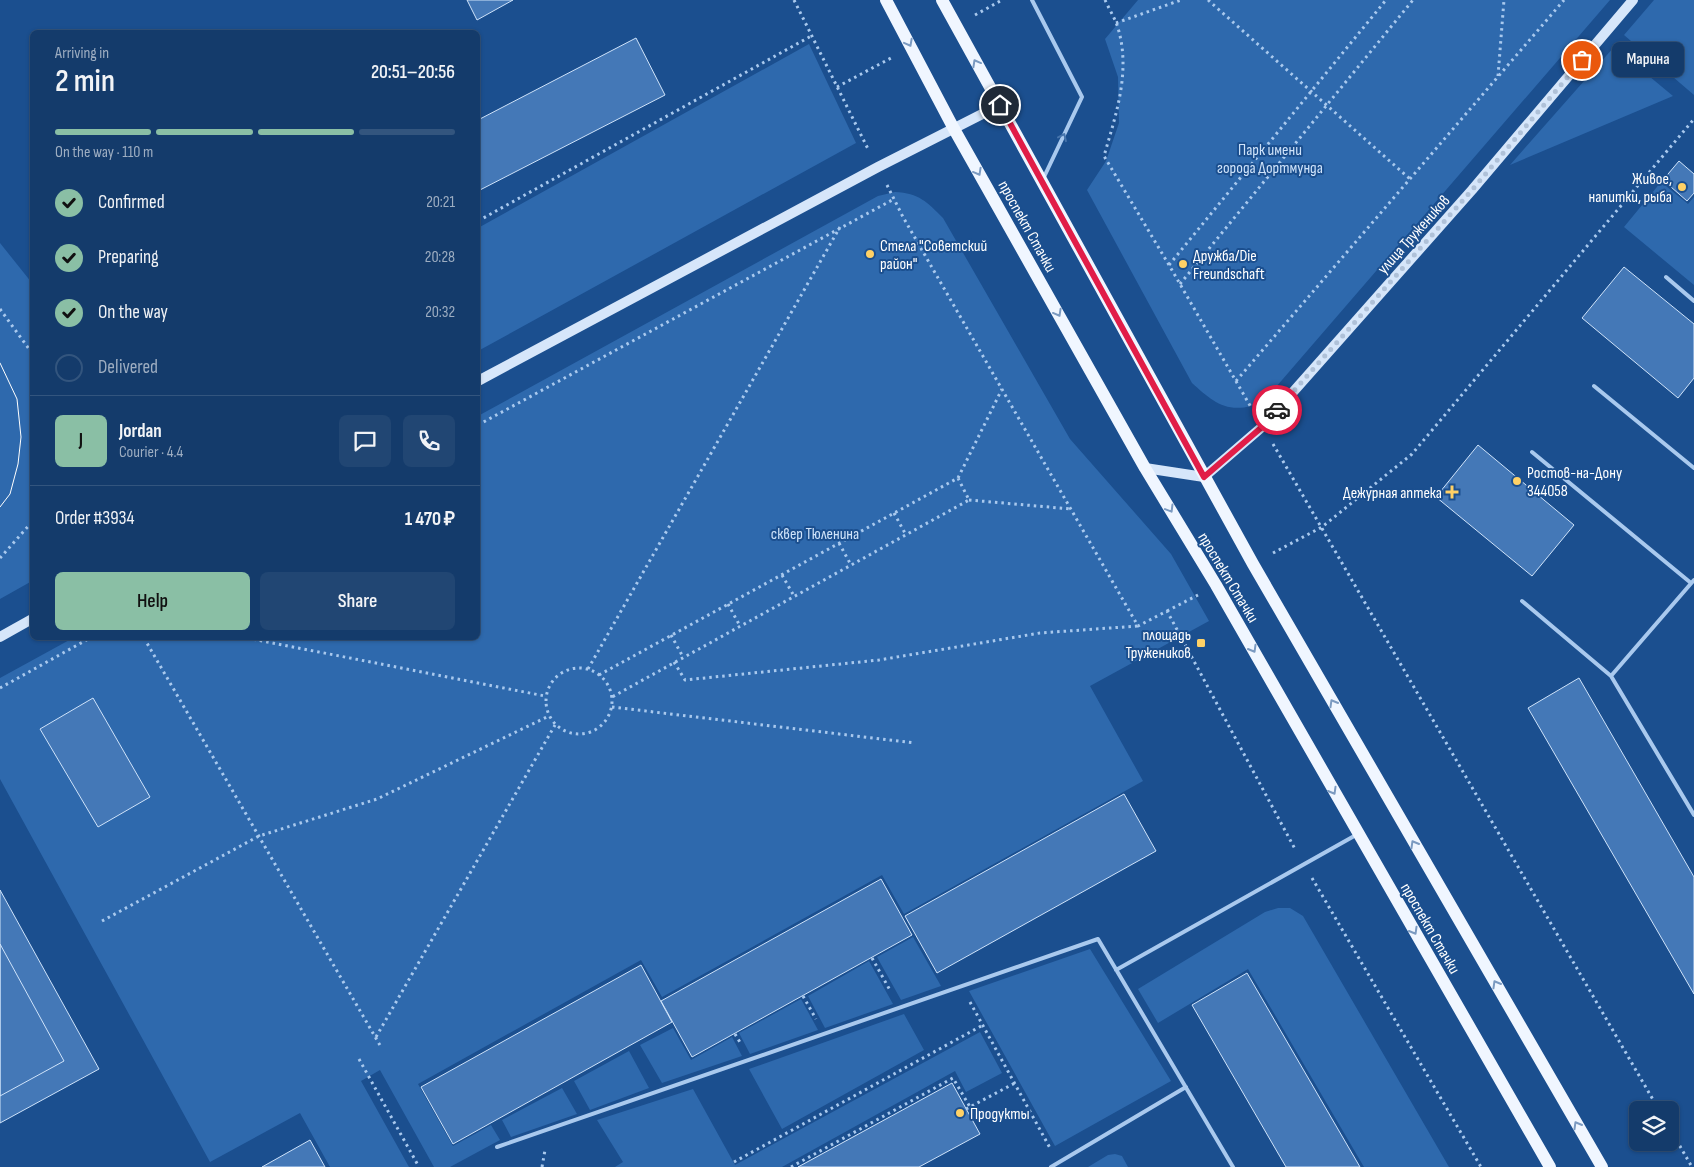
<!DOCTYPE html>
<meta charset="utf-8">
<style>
body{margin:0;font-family:"Sofia Sans Condensed",sans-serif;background:#214673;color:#f1f3f6;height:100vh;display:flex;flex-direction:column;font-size:19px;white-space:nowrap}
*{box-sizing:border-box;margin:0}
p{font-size:16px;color:#9dadc1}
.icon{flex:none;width:28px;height:28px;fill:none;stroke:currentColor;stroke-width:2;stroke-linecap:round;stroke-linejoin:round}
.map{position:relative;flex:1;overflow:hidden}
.panel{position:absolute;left:30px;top:30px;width:450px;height:610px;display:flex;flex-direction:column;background:#143b6b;border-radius:8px;box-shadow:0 1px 4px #0004,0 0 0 1px #33557e}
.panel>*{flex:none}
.tools{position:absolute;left:1629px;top:1101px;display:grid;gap:10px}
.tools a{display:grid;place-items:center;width:50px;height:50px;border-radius:8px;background:#143b6b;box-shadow:0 1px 4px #0004,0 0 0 1px #33557e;font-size:25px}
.pin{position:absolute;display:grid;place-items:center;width:42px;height:42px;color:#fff;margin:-21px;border:2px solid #fff;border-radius:50%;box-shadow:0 1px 5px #0007}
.courier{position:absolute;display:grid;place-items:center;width:50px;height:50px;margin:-25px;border:4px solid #e11d48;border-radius:50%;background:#fff;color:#222;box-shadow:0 1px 6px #0007}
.bubble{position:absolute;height:35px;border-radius:8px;background:#143b6b;box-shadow:0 1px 4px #0004,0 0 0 1px #33557e;font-size:16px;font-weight:600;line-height:35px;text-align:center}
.headline em{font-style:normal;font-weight:600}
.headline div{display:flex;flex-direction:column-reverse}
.headline{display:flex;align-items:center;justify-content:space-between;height:85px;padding:0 25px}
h1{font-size:32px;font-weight:600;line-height:38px}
.bar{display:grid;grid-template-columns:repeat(4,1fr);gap:8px 5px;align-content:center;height:60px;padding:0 25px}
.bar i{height:6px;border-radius:4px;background:#33557e}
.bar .current{background:#8abfa5}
.bar p{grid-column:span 4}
.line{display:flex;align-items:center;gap:12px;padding:0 25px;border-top:1px solid #33557e}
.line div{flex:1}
.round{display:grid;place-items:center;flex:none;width:52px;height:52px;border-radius:8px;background:#214673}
ol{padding:0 25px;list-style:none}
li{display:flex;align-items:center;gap:15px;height:55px}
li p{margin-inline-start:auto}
li .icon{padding:5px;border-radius:50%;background:#8abfa5;color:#111;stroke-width:4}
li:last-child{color:#9dadc1}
li i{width:28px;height:28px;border:2px solid #33557e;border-radius:50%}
.button{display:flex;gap:10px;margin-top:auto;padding:10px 25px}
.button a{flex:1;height:58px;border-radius:8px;background:#8abfa5;color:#111;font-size:20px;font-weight:600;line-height:58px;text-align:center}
.button a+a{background:#214673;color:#f1f3f6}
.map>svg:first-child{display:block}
</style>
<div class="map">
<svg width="1694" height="1167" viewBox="0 0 1694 1167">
<rect width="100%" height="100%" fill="#1b4f8f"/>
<path fill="#2e69ad" d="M1138,0H1610L1276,387C1269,393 1259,404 1251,406C1224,413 1210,399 1192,383L1087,190L1106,161L1119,123L1118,77L1105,39Z
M1654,0H1694V95L1624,35Z
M809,44L856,143L478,351V228Z
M1614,47L1673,96L1510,165Z
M1661,182L1688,204L1694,197V285L1624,227Z
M895,192C919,193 927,202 943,218L1070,439L1171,554L1209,621L1090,686L1143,781L904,914L882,875L662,997L641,960L418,1084L453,1146L491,1125L500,1140L450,1167H434L380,1070L361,1081L409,1167H330L300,1113L210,1162L0,779V678L73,638H478V416L878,196Z
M0,243L32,283V581L0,599Z
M1278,908H1290L1303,916L1449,1167H1364L1248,969L1158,1023L1138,989L1265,912Z
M913,937L941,986L901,1000L877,957Z
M1090,949L1171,1081L1055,1146L969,991Z
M869,961L893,1004L825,1028L808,996Z
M801,999L818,1030L750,1054L739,1033Z
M904,1014L924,1050L782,1129L749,1069Z
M673,1028L691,1060L732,1037L742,1056L662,1083L640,1045Z
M980,1032L1002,1073L966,1092L955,1071L782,1167H615L623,1162L597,1120L693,1089L735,1165Z
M629,1051L649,1088L590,1110L574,1081Z
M562,1088L577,1114L511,1137L502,1120Z
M1115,1154L1122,1156L1128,1167H1088L1108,1155Z"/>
<path fill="#4478b7" stroke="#cfe3fa" d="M467,0H513L477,20Z
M636,38L665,95L478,191V120Z
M1679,161L1694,174V193L1687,201L1663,180Z
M1624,267L1694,324V378L1678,398L1582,318Z
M1478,445L1574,525L1532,576L1436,497Z
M1579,678L1694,877V994L1528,708Z
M93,698L150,797L98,827L40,729Z
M1124,794L1156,851L937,973L905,916Z
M881,879L912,935L692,1057L661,1001Z
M0,890L99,1069L0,1123Z
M0,944L64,1061L0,1096Z
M641,965L672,1022L453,1144L421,1087Z
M1247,973L1360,1167H1286L1192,1005Z
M952,1083L980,1134L919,1167H798Z
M310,1140L325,1167H262Z"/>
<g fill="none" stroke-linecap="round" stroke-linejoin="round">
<path stroke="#a9c9ee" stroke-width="3" stroke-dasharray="2.5 4" stroke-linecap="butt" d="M794,0L868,149
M1105,0C1109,9 1115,18 1118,28C1131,72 1116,114 1104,156L1169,265L1252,409
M1208,0L1410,179
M975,15L1002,0
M1116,23L1181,0
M1498,76L1504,0
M837,87L891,58
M887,185L903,217L1138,626L1167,611L1295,849
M478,221L813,35
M1169,265L1386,0
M1180,284L1413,0
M0,309L32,353
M1236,381L1564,0
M478,425L894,199
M1273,444L1659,1110
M958,478L1002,389
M969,500L1071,509
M894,513L906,535
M839,543L851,565
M1273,553L1322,527L1412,454L1694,119
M0,558L32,522
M782,575L794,596
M728,604L740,626
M1167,611L1198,595
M671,635L683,657
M144,638L381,1047
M247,638L545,696
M674,662L685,680L879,660L1040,633L1138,626
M546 701a33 33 0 1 1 66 0a33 33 0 1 1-66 0Z
M588,669L840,227
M599,675L958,478L969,500L612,697
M0,688L90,638
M612,707L915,743
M1312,878L1481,1167
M102,921L259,836L377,799L549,716
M872,958L891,992
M803,996L816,1019
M970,1002L1050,1148
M735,1034L741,1044
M376,1037L555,725
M359,1059L419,1167
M966,1109L1015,1083
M1670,1129L1692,1167
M734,1162L983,1025
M542,1167L545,1150
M791,1167L953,1078L970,1107"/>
<path stroke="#a9c9ee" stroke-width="4" d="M1032,0L1082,97L1044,177
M1666,277L1694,301
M1594,386L1694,468
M1532,452L1691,583
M1522,601L1611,676L1694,815
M1611,676L1694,580
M1116,970L1356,835
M497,1147L1098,939L1233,1167
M1051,1167L1186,1087"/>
<path stroke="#d6e6fa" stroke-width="10" d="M478,381L878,167L1000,105
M1145,468L1204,477L1262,427L1472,190L1633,0
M0,637L32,619"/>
<path stroke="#f0f6ff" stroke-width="12" d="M886,0L954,129L1145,468L1216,585L1550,1167
M942,0L1253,564L1602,1167"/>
<path stroke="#fff" stroke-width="1" d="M0,363L17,399L21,437L18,464L10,494L0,507"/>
</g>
<defs><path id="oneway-chevron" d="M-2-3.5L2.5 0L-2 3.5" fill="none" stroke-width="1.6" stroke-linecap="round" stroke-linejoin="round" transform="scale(1.25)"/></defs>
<g stroke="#7b9ac1">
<use href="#oneway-chevron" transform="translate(909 43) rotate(62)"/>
<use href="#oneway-chevron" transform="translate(976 63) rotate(-119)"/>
<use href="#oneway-chevron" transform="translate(978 172) rotate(61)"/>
<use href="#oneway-chevron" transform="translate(1058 313) rotate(61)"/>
<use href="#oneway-chevron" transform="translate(1170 509) rotate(59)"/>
<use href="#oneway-chevron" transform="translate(1253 649) rotate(60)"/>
<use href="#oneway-chevron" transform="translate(1333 703) rotate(-120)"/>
<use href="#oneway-chevron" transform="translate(1333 791) rotate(60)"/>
<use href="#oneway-chevron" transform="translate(1414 844) rotate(-120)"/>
<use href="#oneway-chevron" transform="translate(1414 931) rotate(60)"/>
<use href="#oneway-chevron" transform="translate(1496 984) rotate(-120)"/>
<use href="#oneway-chevron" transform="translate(1577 1125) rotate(-120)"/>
</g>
<use stroke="#4674ac" href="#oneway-chevron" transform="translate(1063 137) rotate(-65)"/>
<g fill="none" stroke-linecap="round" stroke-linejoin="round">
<path stroke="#afc1d8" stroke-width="5" stroke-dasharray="0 9" d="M1277,410L1472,190L1582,60"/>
<path stroke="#e11d48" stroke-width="6" d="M1000,105L1204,477L1262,427L1277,410"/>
</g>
<g fill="#ffd166" stroke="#1b4f8f" stroke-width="2">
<circle cx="1682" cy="187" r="5"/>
<circle cx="870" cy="254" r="5"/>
<circle cx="1183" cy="264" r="5"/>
<circle cx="1517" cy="481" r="5"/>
<path d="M1449.5 484.5h5v5h5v5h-5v5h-5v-5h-5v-5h5z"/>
<rect x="1196" y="638" width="10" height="10" rx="2.5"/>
<circle cx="960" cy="1113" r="5"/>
</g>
<g text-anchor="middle" stroke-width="4" stroke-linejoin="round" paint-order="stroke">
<g font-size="16" fill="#cfe3fa" stroke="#1b4f8f">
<text x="1270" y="155">Парк имени<tspan x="1270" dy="18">города Дортмунда</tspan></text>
<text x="815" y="539">сквер Тюленина</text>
</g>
<g font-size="16" fill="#fff" stroke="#1b4f8f" text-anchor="start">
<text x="1672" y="184" text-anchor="end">Живое,<tspan x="1672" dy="18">напитки, рыба</tspan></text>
<text x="880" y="251">Стела "Советский<tspan x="880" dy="18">район"</tspan></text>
<text x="1193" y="261">Дружба/Die<tspan x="1193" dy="18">Freundschaft</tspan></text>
<text x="1527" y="478">Ростов-на-Дону<tspan x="1527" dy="18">344058</tspan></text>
<text x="1442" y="498" text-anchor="end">Дежурная аптека</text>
<text x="1191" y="640" text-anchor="end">площадь<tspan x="1191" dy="18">Тружеников</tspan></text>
<text x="970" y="1119">Продукты</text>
</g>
<g font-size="16" fill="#fff" stroke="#1b4f8f">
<text transform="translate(1028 226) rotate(61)" y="6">проспект Стачки</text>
<text transform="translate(1413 234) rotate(-48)" y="6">улица Тружеников</text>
<text transform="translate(1229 577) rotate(59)" y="6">проспект Стачки</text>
<text transform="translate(1431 928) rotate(60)" y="6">проспект Стачки</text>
</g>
</g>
</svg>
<div class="tools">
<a><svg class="icon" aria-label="layers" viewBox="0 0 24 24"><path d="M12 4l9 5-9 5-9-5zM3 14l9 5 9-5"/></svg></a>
</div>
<div class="pin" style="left:1582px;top:60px;background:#ea580c"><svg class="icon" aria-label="bag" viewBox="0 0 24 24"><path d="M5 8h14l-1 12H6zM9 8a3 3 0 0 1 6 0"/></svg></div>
<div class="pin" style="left:1000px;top:105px;background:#1f2937"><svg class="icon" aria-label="home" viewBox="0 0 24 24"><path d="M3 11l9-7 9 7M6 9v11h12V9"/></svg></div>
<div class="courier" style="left:1277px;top:410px"><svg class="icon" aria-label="car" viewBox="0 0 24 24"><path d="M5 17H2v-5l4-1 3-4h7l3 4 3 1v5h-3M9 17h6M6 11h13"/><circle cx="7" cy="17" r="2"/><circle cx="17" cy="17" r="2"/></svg></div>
<div class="bubble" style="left:1612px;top:42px;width:72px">Марина</div>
<section class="panel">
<div class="headline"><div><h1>2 min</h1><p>Arriving in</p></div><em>20:51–20:56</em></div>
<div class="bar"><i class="current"></i><i class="current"></i><i class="current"></i><i></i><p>On the way · 110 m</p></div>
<ol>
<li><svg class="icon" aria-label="check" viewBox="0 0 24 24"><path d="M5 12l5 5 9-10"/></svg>Confirmed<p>20:21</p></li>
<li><svg class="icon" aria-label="check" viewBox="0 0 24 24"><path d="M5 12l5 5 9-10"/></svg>Preparing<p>20:28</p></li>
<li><svg class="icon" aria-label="check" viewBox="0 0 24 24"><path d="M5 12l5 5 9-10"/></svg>On the way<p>20:32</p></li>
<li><i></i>Delivered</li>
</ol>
<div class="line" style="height:90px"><b class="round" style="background:#8abfa5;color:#111">J</b><div><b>Jordan</b><p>Courier · 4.4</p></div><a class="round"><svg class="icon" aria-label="chat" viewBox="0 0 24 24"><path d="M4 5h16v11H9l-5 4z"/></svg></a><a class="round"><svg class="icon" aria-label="phone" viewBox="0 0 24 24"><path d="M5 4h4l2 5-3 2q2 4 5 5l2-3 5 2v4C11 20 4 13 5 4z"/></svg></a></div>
<div class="line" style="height:65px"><div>Order #3934</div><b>1 470 ₽</b></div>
<div class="button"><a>Help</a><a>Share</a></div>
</section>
</div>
